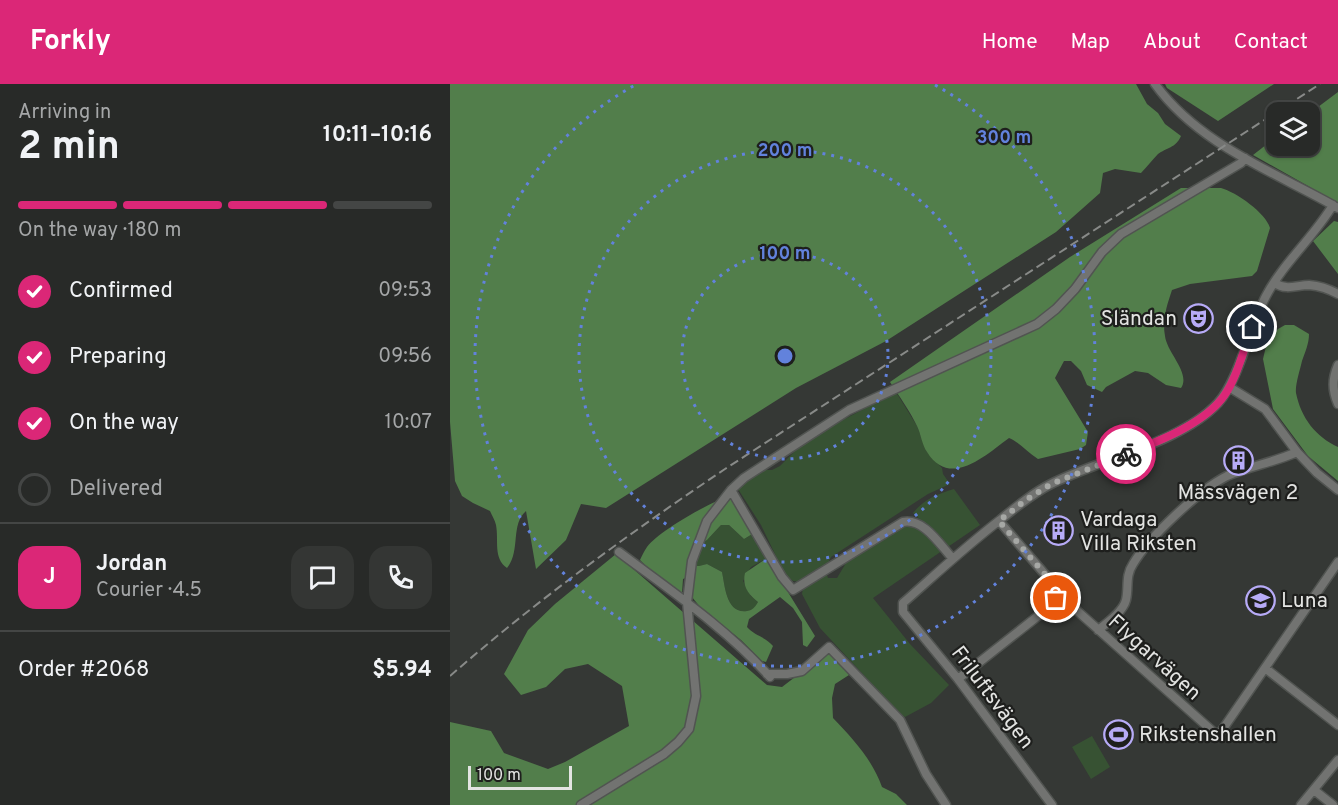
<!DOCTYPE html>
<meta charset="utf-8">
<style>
body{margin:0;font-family:Overpass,sans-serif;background:#343634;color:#f1f3f6;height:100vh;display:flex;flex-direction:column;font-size:22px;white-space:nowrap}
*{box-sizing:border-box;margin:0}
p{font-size:20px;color:#a5a7a8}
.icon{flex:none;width:33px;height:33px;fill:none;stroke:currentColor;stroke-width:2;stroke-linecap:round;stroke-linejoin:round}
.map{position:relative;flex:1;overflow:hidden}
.drawer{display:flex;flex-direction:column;background:#282a28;width:450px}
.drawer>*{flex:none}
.buttons{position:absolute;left:816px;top:18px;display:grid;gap:12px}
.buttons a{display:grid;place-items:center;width:54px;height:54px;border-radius:12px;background:#282a28;box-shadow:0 2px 4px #0004,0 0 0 2px #444645;font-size:30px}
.scale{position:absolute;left:18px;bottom:15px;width:104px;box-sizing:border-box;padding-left:6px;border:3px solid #e3e4e2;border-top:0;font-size:16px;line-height:21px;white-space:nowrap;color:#e3e4e2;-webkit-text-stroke:4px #1e1f1d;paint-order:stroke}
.pin{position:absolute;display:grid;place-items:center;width:51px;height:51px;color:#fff;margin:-26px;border:3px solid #fff;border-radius:50%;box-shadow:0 2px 6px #0007}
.courier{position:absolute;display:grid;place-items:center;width:60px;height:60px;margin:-30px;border:4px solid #db2777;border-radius:50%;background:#fff;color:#222;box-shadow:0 2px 8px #0007}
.summary em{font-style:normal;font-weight:700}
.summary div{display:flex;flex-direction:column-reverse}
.summary{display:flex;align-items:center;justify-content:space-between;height:102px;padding:0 18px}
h1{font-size:39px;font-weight:700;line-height:45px}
.bar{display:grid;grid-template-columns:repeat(4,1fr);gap:9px 6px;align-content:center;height:72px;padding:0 18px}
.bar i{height:8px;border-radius:4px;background:#444645}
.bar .on{background:#db2777}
.bar p{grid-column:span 4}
.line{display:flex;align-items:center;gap:15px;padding:0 18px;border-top:2px solid #444645}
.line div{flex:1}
.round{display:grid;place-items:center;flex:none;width:63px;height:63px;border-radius:18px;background:#343634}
ol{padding:0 18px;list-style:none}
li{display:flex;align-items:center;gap:18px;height:66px}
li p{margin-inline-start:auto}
li .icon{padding:6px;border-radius:50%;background:#db2777;color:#fff;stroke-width:4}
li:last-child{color:#a5a7a8}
li i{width:33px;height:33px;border:3px solid #444645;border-radius:50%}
header{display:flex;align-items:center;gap:36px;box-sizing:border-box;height:84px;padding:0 30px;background:#db2777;color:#fff}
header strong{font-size:28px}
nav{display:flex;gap:33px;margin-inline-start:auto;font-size:21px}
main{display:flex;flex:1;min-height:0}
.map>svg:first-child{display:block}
</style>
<header>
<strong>Forkly</strong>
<nav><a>Home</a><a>Map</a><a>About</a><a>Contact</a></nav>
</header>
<main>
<section class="drawer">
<div class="summary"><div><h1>2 min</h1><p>Arriving in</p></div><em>10:11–10:16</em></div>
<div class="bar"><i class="on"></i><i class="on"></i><i class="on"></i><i></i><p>On the way · 180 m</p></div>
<ol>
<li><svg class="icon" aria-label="check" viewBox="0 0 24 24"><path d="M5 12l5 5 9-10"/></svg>Confirmed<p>09:53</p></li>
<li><svg class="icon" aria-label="check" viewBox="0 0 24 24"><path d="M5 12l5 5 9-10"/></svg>Preparing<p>09:56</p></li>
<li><svg class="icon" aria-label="check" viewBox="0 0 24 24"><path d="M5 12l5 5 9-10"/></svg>On the way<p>10:07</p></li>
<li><i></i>Delivered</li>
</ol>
<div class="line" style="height:108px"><b class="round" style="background:#db2777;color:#fff">J</b><div><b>Jordan</b><p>Courier · 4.5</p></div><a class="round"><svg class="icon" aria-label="chat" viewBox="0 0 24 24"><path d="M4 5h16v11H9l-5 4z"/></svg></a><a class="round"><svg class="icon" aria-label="phone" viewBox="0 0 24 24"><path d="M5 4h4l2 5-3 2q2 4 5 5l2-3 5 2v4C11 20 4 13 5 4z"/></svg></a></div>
<div class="line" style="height:78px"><div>Order #2068</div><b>$5.94</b></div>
</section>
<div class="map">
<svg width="888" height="721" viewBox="0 0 888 721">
<rect width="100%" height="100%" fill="#353835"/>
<path fill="#375233" d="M446,308L467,342L477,368L492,384L493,390L500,400L478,410L381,473L375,485L378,494H387L396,479L422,460L455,441L469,445L477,442L463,429C473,416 487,410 504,405L530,441L423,514L460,560L499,601L481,619L455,633L447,627L370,544L352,510L353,504L351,498L343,497L335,491L311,441L288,405L292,399L314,386H322L330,382L348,364L389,338Z
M271,441H279L294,455L304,449L317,474L301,483L293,497L301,512L308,518C306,523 303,526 297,527C276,530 275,502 272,488L257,480L249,482L237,481L242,464L257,456Z
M642,652L660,683L641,695L622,663Z"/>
<path fill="#527e4b" d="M0,0H686L697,20L708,29L715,40L731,52C726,64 716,64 708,70C702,76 697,83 691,89L665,85L653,89L650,109L606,148L436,257L346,304L156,424L131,420L116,456L86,485L76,427C60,441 71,467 57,484C43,474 49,457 46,441C45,436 42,432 40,427L23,419L12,412L5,397L0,338Z
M715,0H824L768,37L717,4Z
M888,8V119L803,71L826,53V62H860V29Z
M731,104H771C786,108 816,129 820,144L807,187L802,192L740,200L722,206C717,221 712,236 715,252C717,269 741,289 731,304L716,301L698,289L685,287L656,303L652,308L637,301L631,287L621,277H614L605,294L638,348L636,361L630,365L588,375C577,368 569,358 559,354C536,371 500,405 477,368C472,361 471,350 467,342C460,327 449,312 440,298L620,173Z
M884,137L888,138V190L863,157Z
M835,241H844L859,250C859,260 855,268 852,277C850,286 845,301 846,309C851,334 866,353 888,363V397L858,372L823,325L813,275L817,258L828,245Z
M282,411L304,449L294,455L279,441H271L257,456L242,464L237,481L249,482L257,480L272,488C275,502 276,530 297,527C303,526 305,523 308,518C298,510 292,502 295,489L317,474L365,552L357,563L353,561L352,538L343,524L330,513L299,535L297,543C305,552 316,553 323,562L316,578L312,577L291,556L250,523L242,513L240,492L233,495L232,509L200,486L190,476C192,472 194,467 197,463C210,446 262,417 282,411Z
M166,470L317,601L332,603L379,567L399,591L385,600L382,614L383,634C403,655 422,675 432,703L446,710L457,721H0V638L41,647L54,669L98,685L115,678L179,642L172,602L138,580L115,585L96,603L71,611L54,590L78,546L105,520Z"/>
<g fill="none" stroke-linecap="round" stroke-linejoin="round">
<defs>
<path id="minor" d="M705,0C749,61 825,88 888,124
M825,199C836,207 847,201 859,201C869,202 879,205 888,210
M888,281C882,295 882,306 888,320
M779,303L815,325L847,368L867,389L888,406
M281,406L332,493L343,506L453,438C474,434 490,461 503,475
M549,437L624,524L768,652L888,478
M169,468C221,507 276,544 320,593
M648,546C657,539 673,528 676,516C679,503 675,492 683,480C699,453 749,406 777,392C800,382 825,378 847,368
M815,584L888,641
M317,590H337L352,587L379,563L450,636L476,690L496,721
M508,595L588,532L611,509
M864,706L883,721
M131,721L214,670L228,658L239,645L246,612L237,518L242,477L257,437L281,406L294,394L399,326L587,240L606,225L625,205L652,168L671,150L791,79L795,74
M602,721L508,595L453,528V519C485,491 516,462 550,436C566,423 583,409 601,400C650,375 731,359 768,319C789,296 800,242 816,212C834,178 863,154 883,121
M851,721L888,676"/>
</defs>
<use href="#minor" stroke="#515451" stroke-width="11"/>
<use href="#minor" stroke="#727371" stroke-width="8"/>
<path stroke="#888a88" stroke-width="2" stroke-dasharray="9 4.5" stroke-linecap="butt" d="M0,592C87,516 180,449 275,385L870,0"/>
</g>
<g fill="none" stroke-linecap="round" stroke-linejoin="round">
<path stroke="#a6a8a5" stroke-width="6" stroke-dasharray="0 10.8" d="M606,514L611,509L549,437L576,416L601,400L676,370"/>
<path stroke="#db2777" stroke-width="8" d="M676,370C707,358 754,340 774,312C787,294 794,264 802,243"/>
</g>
<g fill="none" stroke="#6282dc" stroke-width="3" stroke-dasharray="3 6">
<circle cx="335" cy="272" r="103"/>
<circle cx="335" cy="272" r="206"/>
<path d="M485 1A310 310 0 1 1 185 1"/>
</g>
<defs>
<symbol id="theatre-ring" viewBox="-11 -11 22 22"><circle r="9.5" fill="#1e1f1d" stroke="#b7abf7" stroke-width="1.5"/><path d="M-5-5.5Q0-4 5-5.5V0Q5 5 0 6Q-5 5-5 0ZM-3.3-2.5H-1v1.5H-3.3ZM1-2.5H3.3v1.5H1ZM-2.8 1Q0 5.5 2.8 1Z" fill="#b7abf7"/></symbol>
<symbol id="building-ring" viewBox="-11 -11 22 22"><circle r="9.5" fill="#1e1f1d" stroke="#b7abf7" stroke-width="1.5"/><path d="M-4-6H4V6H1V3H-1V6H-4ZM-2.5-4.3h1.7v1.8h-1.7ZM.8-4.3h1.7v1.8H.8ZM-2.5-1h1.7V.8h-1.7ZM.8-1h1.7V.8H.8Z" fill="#b7abf7"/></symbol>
<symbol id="school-ring" viewBox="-11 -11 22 22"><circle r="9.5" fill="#1e1f1d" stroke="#b7abf7" stroke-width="1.5"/><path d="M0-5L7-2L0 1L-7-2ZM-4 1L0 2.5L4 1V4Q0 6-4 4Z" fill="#b7abf7"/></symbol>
<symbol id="stadium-ring" viewBox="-11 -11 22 22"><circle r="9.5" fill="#1e1f1d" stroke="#b7abf7" stroke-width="1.5"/><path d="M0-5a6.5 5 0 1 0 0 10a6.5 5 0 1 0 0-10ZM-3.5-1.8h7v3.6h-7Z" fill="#b7abf7"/></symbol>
</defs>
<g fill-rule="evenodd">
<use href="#theatre-ring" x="732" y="218" width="33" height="33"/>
<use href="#building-ring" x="772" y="360" width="33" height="33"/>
<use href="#building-ring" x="592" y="430" width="33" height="33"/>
<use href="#school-ring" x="794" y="500" width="33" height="33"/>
<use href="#stadium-ring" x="652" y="634" width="33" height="33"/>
</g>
<g text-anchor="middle" stroke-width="4.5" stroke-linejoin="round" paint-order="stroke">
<g font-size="21" fill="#e3e4e2" stroke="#1e1f1d" text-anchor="start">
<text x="727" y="241" text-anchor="end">Sländan</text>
<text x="788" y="415" text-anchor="middle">Mässvägen 2</text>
<text x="630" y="442">Vardaga<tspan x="630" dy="24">Villa Riksten</tspan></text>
<text x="831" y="523">Luna</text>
<text x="689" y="657">Rikstenshallen</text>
</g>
<g font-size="21" fill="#e3e4e2" stroke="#1e1f1d">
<text transform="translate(705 573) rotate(42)" y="7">Flygarvägen</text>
<text transform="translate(543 613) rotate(53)" y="7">Friluftsvägen</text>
</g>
</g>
<circle cx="335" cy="272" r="9" fill="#6282dc" stroke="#1e1f1d" stroke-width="3"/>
<g font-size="18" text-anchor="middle" font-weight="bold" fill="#6282dc" stroke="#1e1f1d" stroke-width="4.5" stroke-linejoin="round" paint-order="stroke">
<text x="554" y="59">300 m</text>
<text x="335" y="72">200 m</text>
<text x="335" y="175">100 m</text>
</g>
</svg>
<div class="buttons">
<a><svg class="icon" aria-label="layers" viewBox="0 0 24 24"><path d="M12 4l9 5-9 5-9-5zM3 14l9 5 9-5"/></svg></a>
</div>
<div class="scale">100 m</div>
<div class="pin" style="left:606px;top:514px;background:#ea580c"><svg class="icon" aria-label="bag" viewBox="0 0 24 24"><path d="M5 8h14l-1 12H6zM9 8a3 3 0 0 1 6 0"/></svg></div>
<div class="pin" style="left:802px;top:243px;background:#1f2937"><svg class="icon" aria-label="home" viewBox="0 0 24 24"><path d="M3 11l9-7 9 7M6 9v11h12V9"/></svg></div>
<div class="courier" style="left:676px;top:370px"><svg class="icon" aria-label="bike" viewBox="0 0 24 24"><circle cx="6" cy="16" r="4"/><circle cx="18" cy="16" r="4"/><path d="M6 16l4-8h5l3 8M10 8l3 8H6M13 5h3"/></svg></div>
</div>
</main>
